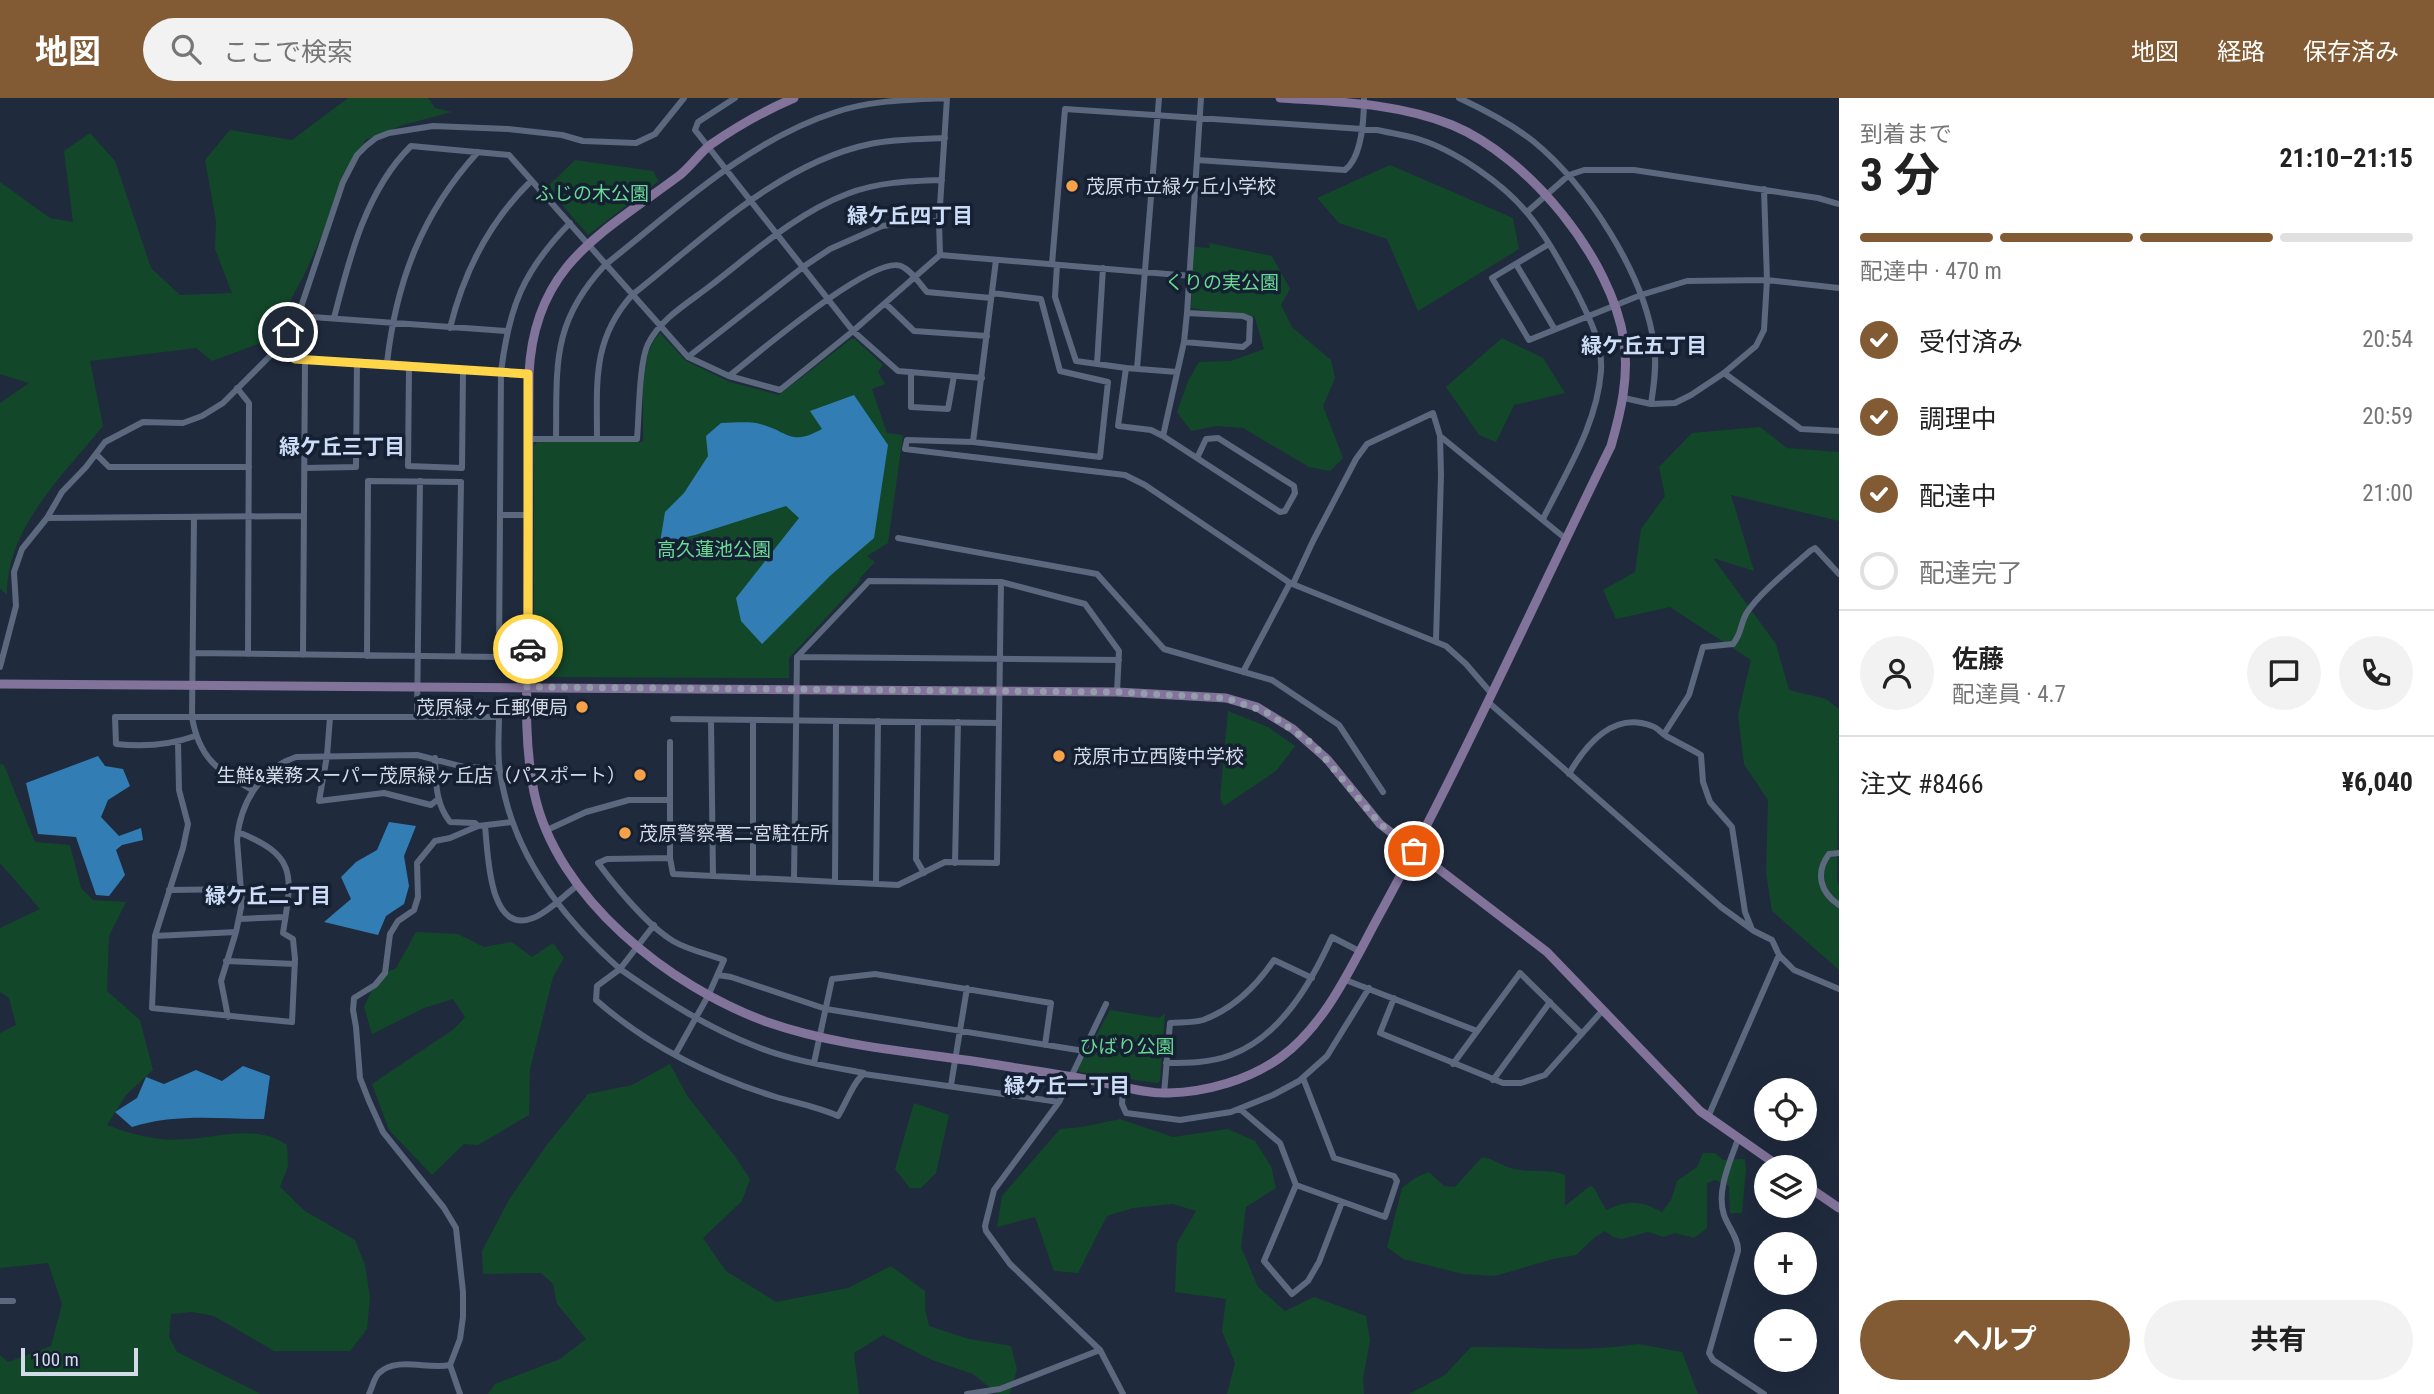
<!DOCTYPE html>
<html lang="ja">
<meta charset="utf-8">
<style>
body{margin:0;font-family:"Roboto Condensed","Noto Sans JP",sans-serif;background:#f2f2f2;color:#222;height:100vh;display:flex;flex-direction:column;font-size:26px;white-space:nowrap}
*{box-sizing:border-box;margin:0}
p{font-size:23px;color:#767676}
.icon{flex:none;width:38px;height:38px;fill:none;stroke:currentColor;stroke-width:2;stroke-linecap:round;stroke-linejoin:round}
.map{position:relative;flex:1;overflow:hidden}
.side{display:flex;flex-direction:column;background:#fff;width:595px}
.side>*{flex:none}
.tools{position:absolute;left:1754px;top:980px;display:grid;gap:14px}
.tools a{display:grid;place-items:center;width:63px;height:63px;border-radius:50%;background:#fff;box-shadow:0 7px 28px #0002;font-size:35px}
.scale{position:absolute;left:21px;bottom:18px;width:117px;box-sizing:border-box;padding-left:7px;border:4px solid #d4dbe8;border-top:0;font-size:19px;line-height:24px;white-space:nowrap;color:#d4dbe8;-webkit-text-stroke:5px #152032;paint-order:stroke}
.pin{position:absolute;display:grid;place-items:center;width:60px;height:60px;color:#fff;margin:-30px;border:4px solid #fff;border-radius:50%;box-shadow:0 2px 7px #0007}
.courier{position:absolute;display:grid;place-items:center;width:70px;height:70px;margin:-35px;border:5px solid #ffd54a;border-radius:50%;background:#fff;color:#222;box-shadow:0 2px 9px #0007}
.overview em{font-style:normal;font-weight:700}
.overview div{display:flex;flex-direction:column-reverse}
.overview{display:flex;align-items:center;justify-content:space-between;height:119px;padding:0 21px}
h1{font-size:46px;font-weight:700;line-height:52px}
.bar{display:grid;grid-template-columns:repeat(4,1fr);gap:10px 7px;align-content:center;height:84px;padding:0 21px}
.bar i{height:9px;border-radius:5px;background:#e0e0e0}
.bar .selected{background:#825b34}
.bar p{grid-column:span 4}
.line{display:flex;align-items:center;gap:18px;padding:0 21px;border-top:2px solid #e0e0e0}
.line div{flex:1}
.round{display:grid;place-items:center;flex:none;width:74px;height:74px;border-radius:37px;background:#f2f2f2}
ol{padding:0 21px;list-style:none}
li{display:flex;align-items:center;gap:21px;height:77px}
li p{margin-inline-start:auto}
li .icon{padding:7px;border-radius:50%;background:#825b34;color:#fff;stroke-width:4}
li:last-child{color:#767676}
li i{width:38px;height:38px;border:4px solid #e0e0e0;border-radius:50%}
.cta{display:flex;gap:14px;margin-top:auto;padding:14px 21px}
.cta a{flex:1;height:80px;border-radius:42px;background:#825b34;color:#fff;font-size:28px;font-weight:700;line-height:80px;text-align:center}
.cta a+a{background:#f2f2f2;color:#222}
header{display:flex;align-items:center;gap:42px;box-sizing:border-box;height:98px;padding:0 35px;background:#825b34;color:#fff}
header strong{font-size:33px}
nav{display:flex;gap:38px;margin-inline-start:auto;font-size:24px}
.search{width:490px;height:63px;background:#f2f2f2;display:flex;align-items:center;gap:18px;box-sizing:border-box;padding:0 24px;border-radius:38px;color:#767676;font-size:26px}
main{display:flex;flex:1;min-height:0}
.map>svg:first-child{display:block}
</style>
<header>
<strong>地図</strong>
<div class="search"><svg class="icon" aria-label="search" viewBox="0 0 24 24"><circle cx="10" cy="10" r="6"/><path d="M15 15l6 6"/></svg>ここで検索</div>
<nav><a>地図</a><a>経路</a><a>保存済み</a></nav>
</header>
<main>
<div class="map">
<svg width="1839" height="1296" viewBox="0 0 1839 1296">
<rect width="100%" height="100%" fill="#1f2a3d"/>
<path fill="#134729" d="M348,0H428L435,10L452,14L403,27L365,42L304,177L269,242L212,263L196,250L90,263L103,328C64,376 6,430 7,497L0,490V305L29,285L0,276V84L50,120L73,124L64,53L90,35L115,63L151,170L180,197L232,195L215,151L216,123L205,62L230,32L292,42Z
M575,62L653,73L659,83L588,137L547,89Z
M1390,67L1513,120L1519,151L1418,213L1387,141L1339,125L1317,100Z
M1209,145L1272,158L1290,191L1281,207L1292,229L1331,262L1335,280L1323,308L1343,360L1330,373L1309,369L1243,330L1216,328L1191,333L1177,314L1188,283L1199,264L1231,263L1264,251L1254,217L1253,220L1191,210L1194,149L1210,150Z
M660,235L686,263L730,284L779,297L851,241H855L883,267L878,274L885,286L872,291L887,335L903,337L888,445L867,458L875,464L860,480L861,482L789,560V580L545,579L534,570V348L537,344H643C644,314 638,255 660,235Z
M1502,240L1543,260L1565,295L1514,307L1496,344L1479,337L1446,289Z
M1760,329L1787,350L1839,354V423L1731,397L1754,473L1713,460L1776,546L1789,592L1826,601L1839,611L1837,782L1839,789V872L1772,813L1766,775L1768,702L1744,666L1738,617L1751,562L1670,509L1616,521L1603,492L1635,474L1641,431L1665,398L1659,369L1692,335Z
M1228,613L1268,629L1295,648L1276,673L1224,708L1220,700Z
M0,666L4,667L35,744L70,747L81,790L93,802L126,804L109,838L107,893L140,922L153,972L126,997L107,1027C133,1037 159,1044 187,1041C221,1039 257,1026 287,1047L288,1068L280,1089L305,1113L355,1142L365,1167L370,1199L367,1231L350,1253H274L214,1218L193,1214L171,1216L169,1239L177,1254L261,1296H0V1257L8,1264L51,1248L62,1206L48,1165L0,1170V935L16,927L9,900L0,894V830L40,811L0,765Z
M416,834L458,836L484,849L512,844L532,859L553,845L564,860L553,879L530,971L529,1017L478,1047L464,1046L432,1077L389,1032L372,986L454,931L465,919L453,901L424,910L372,936L364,909L378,878L396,870Z
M1110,912L1159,920L1165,915L1160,983L1157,985L1079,974L1078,971Z
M670,966L688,999L734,1057L750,1081L742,1103L703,1140L726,1173L776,1204L848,1190L891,1168L925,1193V1211L929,1228L969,1241L1011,1248L1017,1271L1010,1296H998L973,1276L932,1262L883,1237L854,1255L859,1296H488L495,1286L560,1261L586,1241L557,1206L553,1186L541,1175L483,1176L482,1153L510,1100L546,1048L588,996L632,987Z
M914,1005L949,1017L936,1075L921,1090H910L895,1071Z
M1120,1021L1173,1039L1228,1031L1255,1043L1271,1068L1276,1090L1246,1109L1241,1149L1258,1189L1285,1213L1314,1199L1366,1218L1370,1243L1363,1280L1364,1296H1227L1235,1265L1222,1233L1226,1201L1175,1194L1177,1145L1196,1113L1173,1106L1133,1110L1107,1118L1078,1175L1054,1173L1035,1119L997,1129L1002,1098L1060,1031L1082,1029Z
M1703,1055H1715L1723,1062L1745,1061L1746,1071L1742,1115H1730L1729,1088L1715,1082L1707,1085V1130L1694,1140L1675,1135L1664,1139L1648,1134L1622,1141L1613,1139L1605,1133L1595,1139L1576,1157L1553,1161L1495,1178L1463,1176L1403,1161L1387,1149L1402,1090L1415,1080L1429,1074L1444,1088L1455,1089L1482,1059C1494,1061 1503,1068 1514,1071C1531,1075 1549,1070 1565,1077V1108L1590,1088L1594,1090L1606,1112C1630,1102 1639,1102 1662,1114L1671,1102L1677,1083L1697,1069Z
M1638,1246L1682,1254L1698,1296H1409L1445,1277L1471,1249C1527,1248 1582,1255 1638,1246Z"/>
<path fill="#327eb4" d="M854,297L888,347L874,440L831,477L762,546L741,523L736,500L799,420L786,408L695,437L660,445L665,414L684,395L708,358L706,338L721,325C733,325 748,323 760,326C788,333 790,349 822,331L810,313Z
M98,658L105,668L123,671L130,688L108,702L101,719L119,738L141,730L143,742L122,747L116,752L125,777L109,798L96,797L76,739L38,736L26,685Z
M389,724L416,728L404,758L409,788L404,806L386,818L378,837L324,824L351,801L341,779L356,764L377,752Z
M243,968L270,978L264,1021C221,1021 174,1015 132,1029L115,1014L137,1000L146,979L164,986L196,972L222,983Z"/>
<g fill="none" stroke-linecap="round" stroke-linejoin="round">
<path stroke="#5b687e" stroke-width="6" d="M735,0L698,24L695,32L853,233L898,273L982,280
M1459,0C1485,12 1510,25 1533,43C1587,87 1645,177 1654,247C1657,266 1654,287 1651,306
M1197,62L1345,72C1362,59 1364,20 1364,0
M1527,114L1569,77L1584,72H1634L1818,100L1839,106
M1549,146L1492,180L1529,242L1641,197L1687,183L1767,182L1839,190
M940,157L939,123L947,0
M996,162L973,344L907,342L905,351L1125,377L1145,387L1290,485L1446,548L1466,566L1491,595
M1052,166L1065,11L1377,32C1390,35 1405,37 1418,41C1455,52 1504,86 1528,116C1547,139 1561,166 1576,193C1588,217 1603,245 1601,273C1597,327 1566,374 1543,421
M1516,166L1554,230
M1057,167L1055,199L1076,263L1126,270L1118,328L1151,332L1163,338L1280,414L1285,413L1295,395L1294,388L1218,340L1206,341L1197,360
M885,205L914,233L987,238
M298,218L506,233
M334,220C349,161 366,92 411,48L509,57L688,259L729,278L780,292L853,233L940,157L1191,178
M450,230C464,173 489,124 531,83
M1184,244L1243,249L1249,244L1250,221L1243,218L1187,215
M278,250L295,261L387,265L529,276
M688,259L803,169L830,151L882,128L919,123H939
M387,265C396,184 422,115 478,54
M1097,266L1103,170
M409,269L408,368L462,370L463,273
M1126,270L1177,274
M1137,271L1159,0
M911,274V309L948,311L954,278
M1724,275L1801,331L1839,333
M729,278C756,257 872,157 901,168C911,172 920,186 927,194L991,200
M237,290L249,305L248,556
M1624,300L1651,306L1675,305L1691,297L1724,275L1756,248L1764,232L1767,182L1764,91
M1163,338L1184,244L1187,215L1201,0
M1440,338L1566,441
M528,341H637C639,319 639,264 648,246C660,221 688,205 710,188C753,155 795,116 847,96C877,84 910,83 942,82
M556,341C557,267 551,225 605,167C676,111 748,42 836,14C871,2 911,2 947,0
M597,341C597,284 592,242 632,197C703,141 779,65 870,46C894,41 920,41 945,40
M973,344L1100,359L1108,284L1060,273L1041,201L992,195
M96,356L109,369H249
M305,370L356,369L357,264
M500,417H528
M194,419L192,619C199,661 218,672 252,692
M47,420L304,418
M898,440L1097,476L1164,551L1272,582L1339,627L1383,694
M1293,486L1313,443L1356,361L1367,346L1433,315L1440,338L1441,377L1436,542
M193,555L499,559L501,274C509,209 523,173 570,125
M303,557L305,262
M367,558L368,383L461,384L458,558
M797,559L1119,562
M0,569L16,508L14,474L22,451L47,420L62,394L86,369L105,344L143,324L183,325L202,318L223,305L278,250L298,218L343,84L357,57L366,48L376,40L389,35L433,28L508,31L562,37L583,43L636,45L655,36L684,0
M1243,574L1290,485
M1487,603L1721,809L1754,833L1772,842L1779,857L1794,872L1839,891
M330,619L327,658L319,703L384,695L431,707L438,701
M417,619L420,383
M673,621L999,625
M711,622L713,778
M753,622V780
M918,625L916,761L924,775
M1664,636L1689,597L1703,549L1733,546C1742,535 1740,527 1746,516C1757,497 1793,468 1810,453L1815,450L1839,476
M195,638C170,647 143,649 116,646L115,619H499C499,637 497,656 500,673C511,754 561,819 620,871L597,888L596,902C647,947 711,979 776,999C797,1005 818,1009 838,1018C846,1006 854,982 864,976L1059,1004
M670,644V760L673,776L898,787L945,764L997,765L1001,484
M435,660C436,684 435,705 450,724L475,725L478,728
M1569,676C1586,646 1614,613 1652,628C1658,630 1661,635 1666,638C1677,644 1689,650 1701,657L1703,684L1710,704L1732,729L1745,814L1751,829
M485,728C488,753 488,838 533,820C549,814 564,797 578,787
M547,732L586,714L629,702H670
M238,734C298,758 292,777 283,835L293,841L295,861L292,924L152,910L155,838L236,834L242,805L237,742C240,706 260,671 296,659L417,657L464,669L499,670
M1839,755L1829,756C1815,775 1820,794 1839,807
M670,760L607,761L598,765C616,789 648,828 673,843C688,852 708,856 724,862L708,898L675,957
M955,765L958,624
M794,781L797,559L869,483L1001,484L1085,506L1119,553L1117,594
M835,783L836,624
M876,785L878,623
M169,792L242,791
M239,821L285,819
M654,827L620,871C663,901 706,929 755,948C789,962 827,968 864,975
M155,838L183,750L188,726L179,692L178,644
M226,863L295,866
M718,877L731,879L826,911L1084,953
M1343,881L1477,933
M1394,900L1380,935L1503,985H1521L1545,977L1603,912
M1106,906L1059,1004L994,1092L985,1128L986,1133L1010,1166L1100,1252L1123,1296
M228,919L221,883L236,834
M814,965L832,881L875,876L1051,905L1045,947
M1166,965C1188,965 1210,965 1231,957C1281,938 1311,885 1332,839L1359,853
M1453,966L1520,875L1582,936
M1493,982L1550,904
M951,987L967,890
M1123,989L1122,1006L1126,1015L1180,1022L1231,1014L1273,997L1299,983L1327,958L1369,890
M1164,996L1170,925C1180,924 1193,925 1203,922C1233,911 1257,887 1274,862L1312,880
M1240,1011L1280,1045L1296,1087L1385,1119L1397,1083L1394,1078L1334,1060L1303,980
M1708,1019L1779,857
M1738,1041C1730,1064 1716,1093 1724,1117C1728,1129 1739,1141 1738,1153L1709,1255L1713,1262L1764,1296
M1296,1087L1264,1163L1292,1196L1308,1183L1319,1164L1342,1104
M0,1203H13
M369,1296C372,1290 374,1280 379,1275C397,1258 428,1272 450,1267
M460,1296L450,1267L460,1241L463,1219V1194L456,1130L444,1110L383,1034L369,1003L360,980L356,929L353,912L354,900L375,887L385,875L390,836L398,823L414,812L418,799L417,765L435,743L450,740L478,728L512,724
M967,1296L1000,1291L1100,1252"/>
<path stroke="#82739a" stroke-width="9" d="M794,0C766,12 736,29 710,47C699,56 691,68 680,77C601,136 534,167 529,276C528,356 528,436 528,516C528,576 522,635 534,694C556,800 670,889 767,924C838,949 917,954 992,966C1028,972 1064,977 1100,984C1121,988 1146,996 1168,995C1207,994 1249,982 1281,959C1328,925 1354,862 1382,812C1464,661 1535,503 1611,348C1621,313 1629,280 1624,243C1612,161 1529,59 1452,27C1397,5 1339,4 1280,0
M0,586L1117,594L1226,600L1257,609L1293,631L1327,661L1380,726L1547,854L1700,1013L1780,1069
M1804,1086L1839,1110"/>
</g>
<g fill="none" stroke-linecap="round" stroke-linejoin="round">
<path stroke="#959dac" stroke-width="7" stroke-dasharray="0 12.6" d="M528,551L527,589L1117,594L1226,600L1266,614L1313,646L1380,726L1414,753"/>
<path stroke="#ffd54a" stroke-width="9" d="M288,234L278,250L295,261L528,276V551"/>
</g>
<g fill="#f7a149" stroke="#152032" stroke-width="2.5">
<circle cx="1072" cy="88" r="7"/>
<circle cx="582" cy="609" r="7"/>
<circle cx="1059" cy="658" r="7"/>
<circle cx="640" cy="677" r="7"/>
<circle cx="625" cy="735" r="7"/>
</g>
<g text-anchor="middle" stroke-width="7" stroke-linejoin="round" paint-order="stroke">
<g font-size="19" fill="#d4dbe8" stroke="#152032" text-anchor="start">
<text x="1086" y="95">茂原市立緑ケ丘小学校</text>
<text x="568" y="616" text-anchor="end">茂原緑ヶ丘郵便局</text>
<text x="1073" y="665">茂原市立西陵中学校</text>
<text x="626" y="684" text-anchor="end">生鮮&amp;業務スーパー茂原緑ヶ丘店（パスポート）</text>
<text x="639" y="742">茂原警察署二宮駐在所</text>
</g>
<g font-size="19" fill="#6ad994" stroke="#152032">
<text x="592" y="102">ふじの木公園</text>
<text x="1222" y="191">くりの実公園</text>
<text x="714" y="458">高久蓮池公園</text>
<text x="1127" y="955">ひばり公園</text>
</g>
<g font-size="21" font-weight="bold" fill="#ceddf7" stroke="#152032">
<text x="910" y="125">緑ケ丘四丁目</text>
<text x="1644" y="255">緑ケ丘五丁目</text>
<text x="342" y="356">緑ケ丘三丁目</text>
<text x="268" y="805">緑ケ丘二丁目</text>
<text x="1067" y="995">緑ケ丘一丁目</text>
</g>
</g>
</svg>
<div class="tools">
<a><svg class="icon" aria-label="locate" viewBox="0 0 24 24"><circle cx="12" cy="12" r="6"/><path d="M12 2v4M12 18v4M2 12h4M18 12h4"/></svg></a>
<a><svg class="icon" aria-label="layers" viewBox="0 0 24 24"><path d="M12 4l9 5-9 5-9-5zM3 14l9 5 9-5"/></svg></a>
<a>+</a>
<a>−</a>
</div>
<div class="scale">100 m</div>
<div class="pin" style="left:1414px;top:753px;background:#ea580c"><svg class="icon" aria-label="bag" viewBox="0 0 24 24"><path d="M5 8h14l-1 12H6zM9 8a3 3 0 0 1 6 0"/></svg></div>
<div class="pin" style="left:288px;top:234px;background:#1f2937"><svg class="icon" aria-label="home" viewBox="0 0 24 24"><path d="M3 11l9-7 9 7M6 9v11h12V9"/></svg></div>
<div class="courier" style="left:528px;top:551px"><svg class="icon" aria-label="car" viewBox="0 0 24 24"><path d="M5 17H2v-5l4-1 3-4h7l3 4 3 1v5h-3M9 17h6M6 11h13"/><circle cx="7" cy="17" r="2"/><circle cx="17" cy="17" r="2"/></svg></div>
</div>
<section class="side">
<div class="overview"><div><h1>3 分</h1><p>到着まで</p></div><em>21:10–21:15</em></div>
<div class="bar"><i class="selected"></i><i class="selected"></i><i class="selected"></i><i></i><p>配達中 · 470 m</p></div>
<ol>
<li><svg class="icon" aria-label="check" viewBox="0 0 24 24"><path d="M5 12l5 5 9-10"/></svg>受付済み<p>20:54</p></li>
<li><svg class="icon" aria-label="check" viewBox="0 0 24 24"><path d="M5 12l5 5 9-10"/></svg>調理中<p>20:59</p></li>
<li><svg class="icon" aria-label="check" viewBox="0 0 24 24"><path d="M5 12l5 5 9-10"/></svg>配達中<p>21:00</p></li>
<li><i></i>配達完了</li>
</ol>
<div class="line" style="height:126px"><a class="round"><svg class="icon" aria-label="person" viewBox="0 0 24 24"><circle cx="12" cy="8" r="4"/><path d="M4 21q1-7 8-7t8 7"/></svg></a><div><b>佐藤</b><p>配達員 · 4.7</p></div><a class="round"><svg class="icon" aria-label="chat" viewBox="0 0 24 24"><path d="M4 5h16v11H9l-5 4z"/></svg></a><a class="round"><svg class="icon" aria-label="phone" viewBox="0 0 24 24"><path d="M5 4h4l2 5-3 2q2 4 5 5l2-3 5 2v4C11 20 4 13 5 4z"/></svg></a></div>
<div class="line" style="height:91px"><div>注文 #8466</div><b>¥6,040</b></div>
<div class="cta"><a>ヘルプ</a><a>共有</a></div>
</section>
</main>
